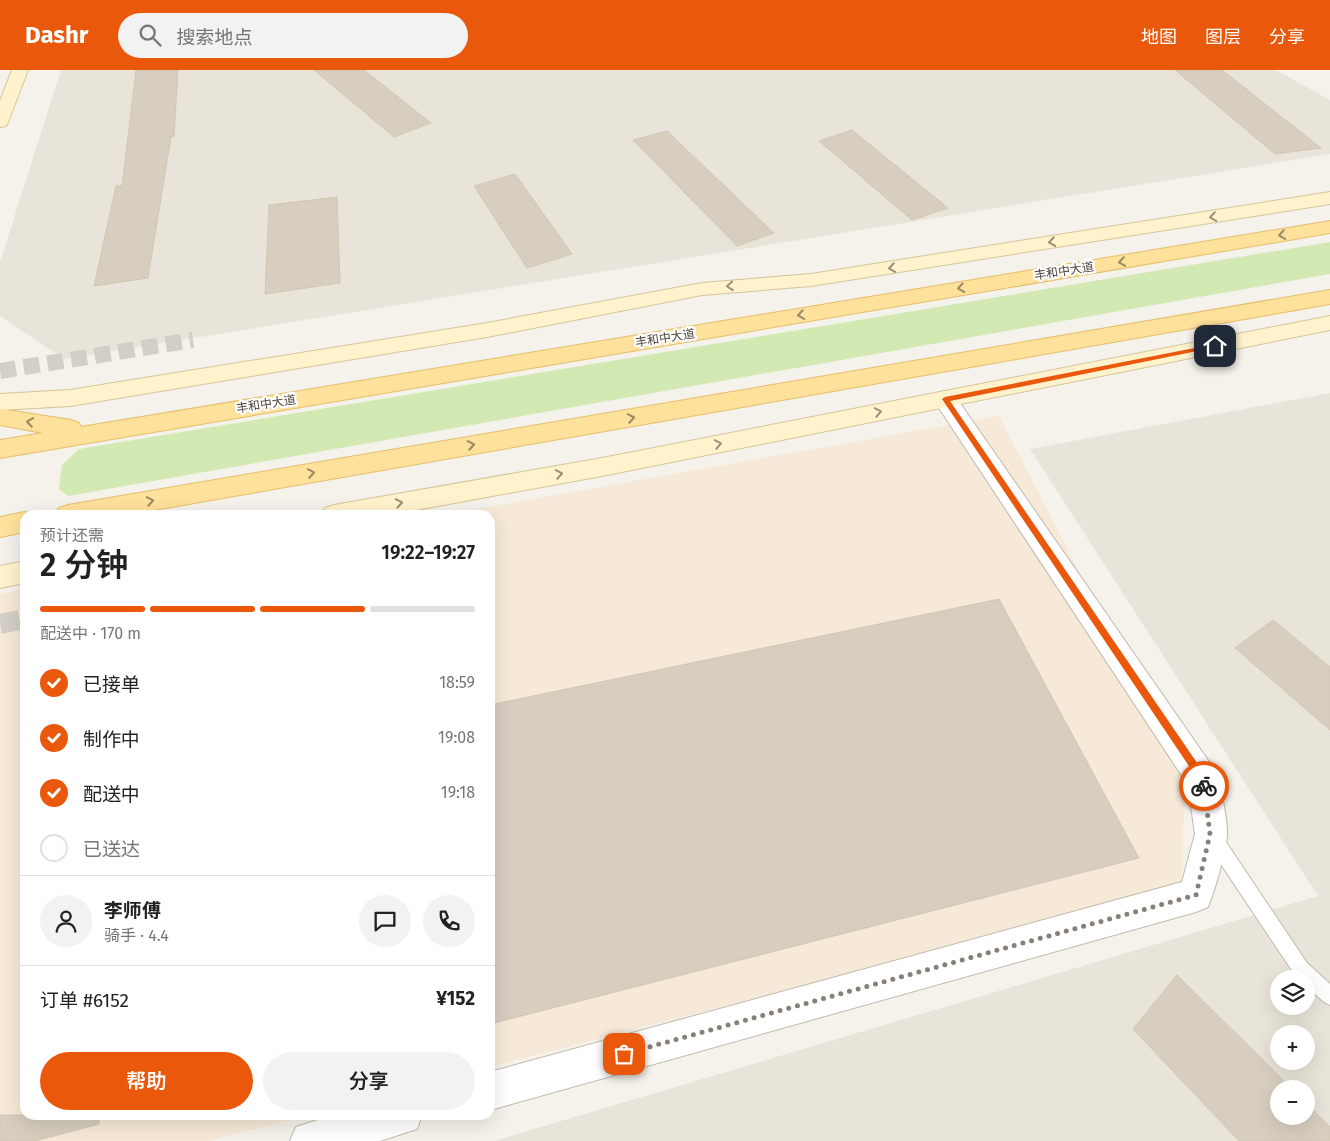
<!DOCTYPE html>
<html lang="zh">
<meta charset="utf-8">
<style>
body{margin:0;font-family:"Fira Sans","Noto Sans SC",sans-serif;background:#f2f2f2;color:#222;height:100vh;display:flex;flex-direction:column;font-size:19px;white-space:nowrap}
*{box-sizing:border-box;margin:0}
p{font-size:16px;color:#767676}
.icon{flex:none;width:28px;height:28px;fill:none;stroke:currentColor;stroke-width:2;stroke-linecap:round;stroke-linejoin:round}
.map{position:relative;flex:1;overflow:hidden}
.sheet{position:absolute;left:20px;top:440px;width:475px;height:610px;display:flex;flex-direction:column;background:#fff;border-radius:15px;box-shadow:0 5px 20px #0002}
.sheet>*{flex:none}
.fabs{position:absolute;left:1270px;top:900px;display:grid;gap:10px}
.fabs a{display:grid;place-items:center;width:45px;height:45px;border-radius:50%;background:#fff;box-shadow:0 5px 20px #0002;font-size:25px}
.pin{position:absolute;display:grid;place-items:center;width:42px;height:42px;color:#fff;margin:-21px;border-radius:10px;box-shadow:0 2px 8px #0006}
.courier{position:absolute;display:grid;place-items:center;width:50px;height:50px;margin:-25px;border:4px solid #ea580c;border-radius:50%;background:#fff;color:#222;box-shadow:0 1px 6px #0007}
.summary em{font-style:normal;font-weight:600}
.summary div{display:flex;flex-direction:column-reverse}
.summary{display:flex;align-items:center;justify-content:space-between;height:85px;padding:0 20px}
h1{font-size:32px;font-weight:600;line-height:38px}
.bar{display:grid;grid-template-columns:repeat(4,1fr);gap:8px 5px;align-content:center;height:60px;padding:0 20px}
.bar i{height:6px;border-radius:4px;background:#e0e0e0}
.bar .on{background:#ea580c}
.bar p{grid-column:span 4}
.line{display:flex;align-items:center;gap:12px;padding:0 20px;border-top:1px solid #e0e0e0}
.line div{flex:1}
.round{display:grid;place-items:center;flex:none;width:52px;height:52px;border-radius:26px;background:#f2f2f2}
ol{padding:0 20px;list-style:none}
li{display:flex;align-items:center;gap:15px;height:55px}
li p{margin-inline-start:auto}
li .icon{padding:5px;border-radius:50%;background:#ea580c;color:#fff;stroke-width:4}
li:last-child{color:#767676}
li i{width:28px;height:28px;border:2px solid #e0e0e0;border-radius:50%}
.action{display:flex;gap:10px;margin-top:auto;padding:10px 20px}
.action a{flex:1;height:58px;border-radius:30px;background:#ea580c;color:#fff;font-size:20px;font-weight:600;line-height:58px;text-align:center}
.action a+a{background:#f2f2f2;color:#222}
header{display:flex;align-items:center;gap:30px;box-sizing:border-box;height:70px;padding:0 25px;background:#ea580c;color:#fff}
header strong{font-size:24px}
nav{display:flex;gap:28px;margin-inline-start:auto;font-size:18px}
.search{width:350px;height:45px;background:#f2f2f2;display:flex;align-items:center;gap:12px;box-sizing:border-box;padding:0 18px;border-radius:28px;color:#767676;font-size:19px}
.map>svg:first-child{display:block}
</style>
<header>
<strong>Dashr</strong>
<div class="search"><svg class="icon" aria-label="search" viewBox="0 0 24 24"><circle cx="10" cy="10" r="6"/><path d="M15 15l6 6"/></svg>搜索地点</div>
<nav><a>地图</a><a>图层</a><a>分享</a></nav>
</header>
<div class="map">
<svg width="1330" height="1071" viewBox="0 0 1330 1071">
<rect width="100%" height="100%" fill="#f5f2eb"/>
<path fill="#e9e4d9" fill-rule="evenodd" d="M61,0H1276L1330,30V84L64,289L0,246V192Z
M1330,323V1071H494L1318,826L1030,379ZM1279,909H1306V936H1279ZM1279,964H1306V991H1279ZM1279,1019H1306V1046H1279Z"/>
<path fill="#f6e9d7" d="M999,346L1185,707L1181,817L490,997V445H443Z
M25,519V1045H307L208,1071H0V524Z"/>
<path fill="#d2e9b4" d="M1330,172V204L68,426L59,419L62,395L79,379Z"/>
<path fill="#d7cec0" stroke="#d2c6b3" d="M136,0H178L174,66L171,67L148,208L94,216L116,116H122Z
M314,0H364L431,53L394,67Z
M1175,0H1222L1321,78L1275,84Z
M852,60L948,138L912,150L819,71Z
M667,61L774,163L737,176L633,70Z
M515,104L572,184L527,198L474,116Z
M337,127L340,213L265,224L269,135Z
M999,529L1139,788L490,954V635Z
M1273,550L1330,597V660L1235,578Z
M1177,905L1292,1019H1279V1046H1306V1033L1330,1057V1071H1239L1133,959Z
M0,1045H98L99,1054L35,1071H0Z"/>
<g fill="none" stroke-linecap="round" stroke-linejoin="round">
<path stroke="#d3cfc7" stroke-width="16" stroke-dasharray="16 8" stroke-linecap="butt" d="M0,301L193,270"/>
<path stroke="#d3cfc7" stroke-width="20" stroke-dasharray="20 10" stroke-linecap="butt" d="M0,554L25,549"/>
<defs>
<path id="service" d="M1214,761L1220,763L1307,893L1330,914V935L1324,932L1306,916V909H1298L1295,905L1208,775L1206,769L1208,763Z"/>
<path id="minor" d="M945,321L953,323L1214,699C1220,713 1228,750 1227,765C1226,782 1215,820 1208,837L1196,842L490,1040V1002L1182,812L1195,764L1188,715L937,335L934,329L937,323Z
M333,1045H422L417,1059L380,1071H290L296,1057Z"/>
<path id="secondary" d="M12,0H28L8,52L6,56L0,57V31Z
M1330,122V134L811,216L702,225L487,267L70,336L0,340V324L70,320L487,253L702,213L811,204Z
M1330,246V260L602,406L389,445H321L325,438L334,435L602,388Z
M25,491V513L0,518V496Z"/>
<path id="primary" d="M1330,151V163L0,388V370L43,363L0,355V339L71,350L79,353L81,357Z
M1330,220V234L126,445H55L59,438L68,435Z
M25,442L34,445H25V462L0,467V447Z"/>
</defs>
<use href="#service" stroke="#c1baad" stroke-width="2"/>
<use href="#minor" stroke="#c1baad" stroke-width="2"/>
<use href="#secondary" stroke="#d5c59a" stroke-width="2"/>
<use href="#primary" stroke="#e5be6a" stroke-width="2"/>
<use href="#service" fill="#fff" fill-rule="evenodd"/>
<use href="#minor" fill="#fff" fill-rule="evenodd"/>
<use href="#secondary" fill="#fff2cc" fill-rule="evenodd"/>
<use href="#primary" fill="#fee19b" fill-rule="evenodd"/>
</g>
<defs><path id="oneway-chevron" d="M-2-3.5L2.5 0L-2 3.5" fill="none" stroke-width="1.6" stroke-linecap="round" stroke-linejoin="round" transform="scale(1.25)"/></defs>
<g stroke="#9b927b">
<use href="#oneway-chevron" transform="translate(1213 147) rotate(171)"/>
<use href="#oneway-chevron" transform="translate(1052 172) rotate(171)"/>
<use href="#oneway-chevron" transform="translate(892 198) rotate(171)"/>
<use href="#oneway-chevron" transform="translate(730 216) rotate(176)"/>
<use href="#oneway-chevron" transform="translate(878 342) rotate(-11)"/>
<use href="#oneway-chevron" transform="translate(718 374) rotate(-11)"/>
<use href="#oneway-chevron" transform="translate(559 404) rotate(-10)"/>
<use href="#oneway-chevron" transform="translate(399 433) rotate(-10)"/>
</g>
<g stroke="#9b8a65">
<use href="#oneway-chevron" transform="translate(1282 165) rotate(171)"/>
<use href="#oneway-chevron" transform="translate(1122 192) rotate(171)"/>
<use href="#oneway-chevron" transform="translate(961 218) rotate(171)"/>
<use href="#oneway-chevron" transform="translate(801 245) rotate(171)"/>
<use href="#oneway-chevron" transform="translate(631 348) rotate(-10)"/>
<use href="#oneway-chevron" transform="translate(30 352) rotate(-171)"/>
<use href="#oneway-chevron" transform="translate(471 375) rotate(-10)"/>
<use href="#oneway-chevron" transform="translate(311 403) rotate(-10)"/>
<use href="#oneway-chevron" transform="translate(150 431) rotate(-10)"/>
</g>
<path fill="#ea580c" d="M1215,274L1218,276L1217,277L950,331L1206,706L1209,716L1204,721L1201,719L1199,711L942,329L945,327Z"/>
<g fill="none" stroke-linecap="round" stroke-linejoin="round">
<path stroke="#868077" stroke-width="5" stroke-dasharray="0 9" d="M624,984L1196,825L1210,764L1204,716"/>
</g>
<g text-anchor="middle" stroke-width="4.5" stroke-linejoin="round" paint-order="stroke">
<g font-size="12" fill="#4a4338" stroke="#fff">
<text transform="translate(1064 201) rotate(-9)" y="4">丰和中大道</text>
<text transform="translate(665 268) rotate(-9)" y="4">丰和中大道</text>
<text transform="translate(266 334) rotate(-9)" y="4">丰和中大道</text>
</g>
</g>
</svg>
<div class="fabs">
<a><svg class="icon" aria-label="layers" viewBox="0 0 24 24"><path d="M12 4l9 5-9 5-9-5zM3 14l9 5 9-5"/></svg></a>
<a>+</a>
<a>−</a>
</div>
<div class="pin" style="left:624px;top:984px;background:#ea580c"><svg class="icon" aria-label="bag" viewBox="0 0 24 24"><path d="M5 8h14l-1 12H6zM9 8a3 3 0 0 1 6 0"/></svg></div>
<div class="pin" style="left:1215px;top:276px;background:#1f2937"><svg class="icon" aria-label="home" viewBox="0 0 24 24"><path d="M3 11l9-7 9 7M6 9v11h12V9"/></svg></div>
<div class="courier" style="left:1204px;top:716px"><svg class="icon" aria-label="bike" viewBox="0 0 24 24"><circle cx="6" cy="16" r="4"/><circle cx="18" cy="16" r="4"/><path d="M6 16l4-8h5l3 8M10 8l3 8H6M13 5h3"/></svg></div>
<section class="sheet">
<div class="summary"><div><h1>2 分钟</h1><p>预计还需</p></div><em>19:22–19:27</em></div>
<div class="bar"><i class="on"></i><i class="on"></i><i class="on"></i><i></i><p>配送中 · 170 m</p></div>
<ol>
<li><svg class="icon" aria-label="check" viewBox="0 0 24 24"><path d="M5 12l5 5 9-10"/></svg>已接单<p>18:59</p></li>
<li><svg class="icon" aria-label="check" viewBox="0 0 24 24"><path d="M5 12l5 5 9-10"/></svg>制作中<p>19:08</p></li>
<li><svg class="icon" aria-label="check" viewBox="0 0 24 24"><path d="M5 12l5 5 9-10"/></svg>配送中<p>19:18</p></li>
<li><i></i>已送达</li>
</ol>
<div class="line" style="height:90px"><a class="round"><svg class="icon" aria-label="person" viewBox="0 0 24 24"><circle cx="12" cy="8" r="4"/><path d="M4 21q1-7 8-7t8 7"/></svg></a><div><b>李师傅</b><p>骑手 · 4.4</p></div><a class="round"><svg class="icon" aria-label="chat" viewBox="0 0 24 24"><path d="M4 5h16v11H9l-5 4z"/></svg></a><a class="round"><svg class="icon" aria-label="phone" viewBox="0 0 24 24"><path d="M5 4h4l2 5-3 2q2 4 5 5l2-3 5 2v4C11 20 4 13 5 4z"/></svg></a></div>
<div class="line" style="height:65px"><div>订单 #6152</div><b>¥152</b></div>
<div class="action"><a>帮助</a><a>分享</a></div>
</section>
</div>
